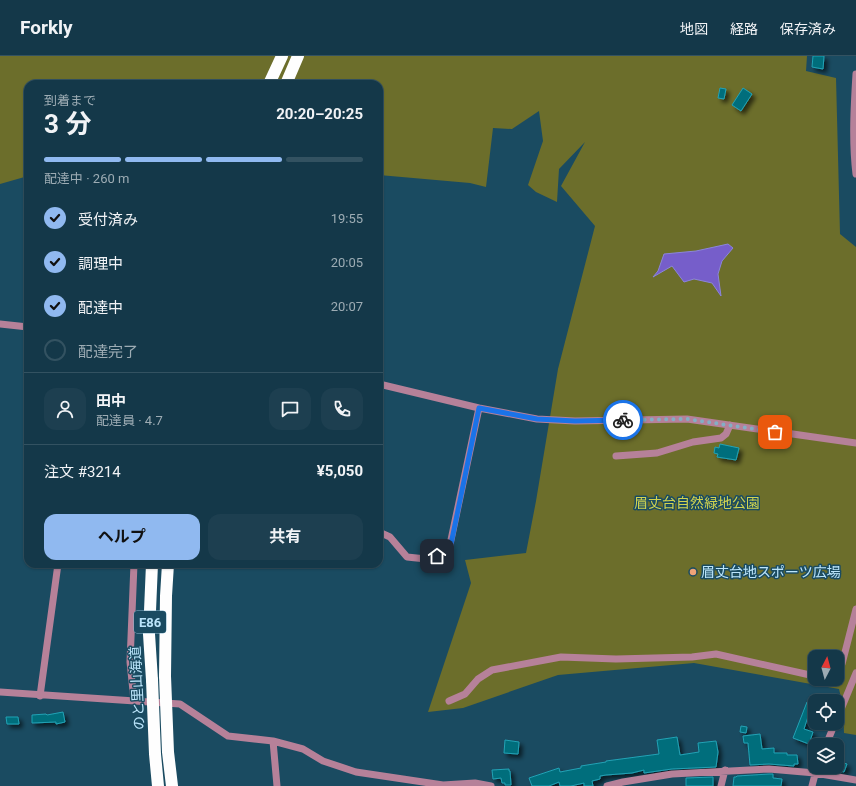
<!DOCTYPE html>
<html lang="ja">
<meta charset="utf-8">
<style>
body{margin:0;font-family:Roboto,"Noto Sans JP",sans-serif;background:#1d3f50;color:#f1f3f6;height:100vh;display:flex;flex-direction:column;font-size:15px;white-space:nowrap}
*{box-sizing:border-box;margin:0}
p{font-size:13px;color:#9dacb4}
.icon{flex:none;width:22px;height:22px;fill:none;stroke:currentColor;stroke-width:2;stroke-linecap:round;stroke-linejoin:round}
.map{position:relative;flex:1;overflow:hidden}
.sheet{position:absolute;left:24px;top:24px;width:359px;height:488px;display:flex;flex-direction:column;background:#143849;border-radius:12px;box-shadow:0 1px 3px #0004,0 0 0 1px #335261}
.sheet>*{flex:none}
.needle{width:26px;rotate:6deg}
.tools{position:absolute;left:808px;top:594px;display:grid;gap:8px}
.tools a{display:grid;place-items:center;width:36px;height:36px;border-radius:8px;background:#143849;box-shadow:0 1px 3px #0004,0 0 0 1px #335261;font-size:20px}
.pin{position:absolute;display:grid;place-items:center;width:34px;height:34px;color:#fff;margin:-17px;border-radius:8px;box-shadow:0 2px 6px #0006}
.courier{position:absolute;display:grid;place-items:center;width:40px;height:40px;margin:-20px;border:3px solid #1a73e8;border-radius:50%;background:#fff;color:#222;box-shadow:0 1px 5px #0007}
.headline em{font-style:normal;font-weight:700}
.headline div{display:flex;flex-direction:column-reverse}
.headline{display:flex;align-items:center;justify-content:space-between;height:68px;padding:0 20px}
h1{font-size:26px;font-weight:700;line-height:30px}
.bar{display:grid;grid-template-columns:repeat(4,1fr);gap:6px 4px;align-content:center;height:48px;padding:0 20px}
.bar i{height:5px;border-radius:3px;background:#335261}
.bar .current{background:#90b9f0}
.bar p{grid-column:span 4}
.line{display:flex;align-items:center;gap:10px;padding:0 20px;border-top:1px solid #335261}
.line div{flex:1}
.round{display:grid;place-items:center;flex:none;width:42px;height:42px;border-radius:12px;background:#1d3f50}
ol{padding:0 20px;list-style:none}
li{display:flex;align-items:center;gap:12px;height:44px}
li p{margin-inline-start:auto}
li .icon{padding:4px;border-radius:50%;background:#90b9f0;color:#111;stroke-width:4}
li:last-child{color:#9dacb4}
li i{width:22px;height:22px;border:2px solid #335261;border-radius:50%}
.button{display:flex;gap:8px;margin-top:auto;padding:8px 20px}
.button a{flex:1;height:46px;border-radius:12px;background:#90b9f0;color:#111;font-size:16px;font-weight:700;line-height:46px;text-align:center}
.button a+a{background:#1d3f50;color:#f1f3f6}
header{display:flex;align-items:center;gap:24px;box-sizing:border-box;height:56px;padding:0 20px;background:#143849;border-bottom:1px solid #335261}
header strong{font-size:19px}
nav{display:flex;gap:22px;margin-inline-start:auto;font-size:14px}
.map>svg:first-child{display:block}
</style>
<header>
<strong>Forkly</strong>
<nav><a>地図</a><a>経路</a><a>保存済み</a></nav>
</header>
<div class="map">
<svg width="856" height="730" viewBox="0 0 856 730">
<defs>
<filter id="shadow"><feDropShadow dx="3.5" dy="3.5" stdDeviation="2" flood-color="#0009"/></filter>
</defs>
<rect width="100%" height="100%" fill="#1a4b61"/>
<path fill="#6c6e2b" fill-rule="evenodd" d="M0,0H807L806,15L836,22L840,178L856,191V679L844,677L843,650L839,633L694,607L558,619L463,652L428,656L471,527L465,504L526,497L536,445L558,313L595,170L561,130L585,86L559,113L557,146L536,136L528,129L543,85L539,55L512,73L493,72L486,131L470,127L379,119V28H28V120L0,128ZM815,601H837V623H815Z"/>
<path fill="#765eca" stroke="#8b86d9" d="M728,188L733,192L722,205L718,218L721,240L712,227L694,223L684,226L672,210L653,221L658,215L664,198L696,195Z"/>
<path fill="#006e7c" stroke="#22a2b5" filter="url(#shadow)" d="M813,0H824L823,13L812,11Z
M720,32L726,33L724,43L718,42Z
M743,32L752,38L741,55L732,49Z
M720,388L739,392L736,404L717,401L718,398L714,397L715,391L719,392Z
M807,646L812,648L804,673L813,676L809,688L793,682Z
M63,656L65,666L56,668V666L32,667V659L46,658L47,659Z
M6,661H18L19,668H7Z
M741,670L747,671L746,677L740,676Z
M760,678L762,693L774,692V697H787V699H797L798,708H794V710L769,708L750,709L748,687H744L743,680Z
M677,681L680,699L699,696L698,687L716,685L718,696L716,711L672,713L644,717V714L632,717L606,719L600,720V723L592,725L593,730H584V727L571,730H560L559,726L549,730H532L529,722L559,712L560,716L581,712V710L606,706V705L659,698L657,684Z
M505,684L519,686L518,698L504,697Z
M837,705L847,708L844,716L837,714Z
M509,713V715H510L511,729H505V727H502L501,722L493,723L492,714Z
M769,718H773V722L782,723L781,730H733L734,721H736L737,720Z
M713,721V730H686V722Z"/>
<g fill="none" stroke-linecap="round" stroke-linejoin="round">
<path stroke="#b68199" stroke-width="7" d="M856,18C854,51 852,85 856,118
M0,268L28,271
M379,328L479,352L537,363L575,365L687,363L856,387
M616,400L657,397L693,386L721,382L726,378L730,369
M379,476L390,481L407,501L426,503L448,498L479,352
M837,611L842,608L856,553
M0,636L180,648L228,680L273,685L303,693L323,705L356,716L443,729L475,727L491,730
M40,640L58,508
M134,645L130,606L134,508
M449,645L465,638L478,623L492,614L561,601L616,603L692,601L716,598L810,619H815
M837,663L856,617
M273,685L277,730
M826,689L835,667
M607,730L623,726L672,718L769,713L815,717L856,724
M721,730L725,714
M812,730L817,711"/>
<path stroke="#fefefe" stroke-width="12" d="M269,28L282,0
M286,28L298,0
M165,620L166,540L168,508
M152,624L149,578L152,508"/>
<path stroke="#fefefe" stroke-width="12" d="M165,620L168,696L172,730
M152,624L155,698L158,730"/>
</g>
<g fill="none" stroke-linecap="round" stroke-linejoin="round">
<path stroke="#83afc5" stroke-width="4" stroke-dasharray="0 7.2" d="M623,364L687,363L775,376"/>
<path stroke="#1a73e8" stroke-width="5" d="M437,500L448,498L451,488L479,352L537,363L575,365L623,364"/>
</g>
<circle fill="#efa377" stroke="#1a4b61" stroke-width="1.5" cx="693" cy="516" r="4"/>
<g text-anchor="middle" stroke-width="3" stroke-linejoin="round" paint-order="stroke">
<rect fill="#1a4b61" stroke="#8bb7cd" stroke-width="1" x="134" y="555" width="32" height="22" rx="3"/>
<g font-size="13" font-weight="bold" fill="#bbe5fb">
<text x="150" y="571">E86</text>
</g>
<g font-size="14" fill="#d2d44f" stroke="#1a4b61">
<text x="697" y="452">眉丈台自然緑地公園</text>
</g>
<g font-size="14" fill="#bbe5fb" stroke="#1a4b61" text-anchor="start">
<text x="701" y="521">眉丈台地スポーツ広場</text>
</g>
<g font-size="14" fill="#bbe5fb" stroke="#1a4b61">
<text transform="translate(137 632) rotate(-93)" y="5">のと里山海道</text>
</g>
</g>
</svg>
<div class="tools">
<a><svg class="needle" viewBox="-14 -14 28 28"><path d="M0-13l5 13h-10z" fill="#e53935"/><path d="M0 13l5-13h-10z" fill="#9dacb4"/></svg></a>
<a><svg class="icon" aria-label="locate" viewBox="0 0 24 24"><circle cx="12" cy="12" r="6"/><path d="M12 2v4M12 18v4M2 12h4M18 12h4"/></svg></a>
<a><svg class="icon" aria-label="layers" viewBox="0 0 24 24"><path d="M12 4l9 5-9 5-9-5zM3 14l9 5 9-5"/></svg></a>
</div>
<div class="pin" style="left:775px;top:376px;background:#ea580c"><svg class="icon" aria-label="bag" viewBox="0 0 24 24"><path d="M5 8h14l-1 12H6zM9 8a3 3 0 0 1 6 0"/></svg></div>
<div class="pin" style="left:437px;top:500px;background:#1f2937"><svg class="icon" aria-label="home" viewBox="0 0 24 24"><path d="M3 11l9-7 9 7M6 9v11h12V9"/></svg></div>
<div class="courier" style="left:623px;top:364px"><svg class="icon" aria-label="bike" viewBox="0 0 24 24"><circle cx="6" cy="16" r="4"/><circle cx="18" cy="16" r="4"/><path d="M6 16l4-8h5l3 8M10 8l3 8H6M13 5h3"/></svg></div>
<section class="sheet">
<div class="headline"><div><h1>3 分</h1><p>到着まで</p></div><em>20:20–20:25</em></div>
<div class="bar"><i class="current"></i><i class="current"></i><i class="current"></i><i></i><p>配達中 · 260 m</p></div>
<ol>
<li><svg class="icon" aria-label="check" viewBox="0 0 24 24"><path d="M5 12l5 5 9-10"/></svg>受付済み<p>19:55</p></li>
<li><svg class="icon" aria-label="check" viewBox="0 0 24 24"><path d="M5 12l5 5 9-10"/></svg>調理中<p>20:05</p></li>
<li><svg class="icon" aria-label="check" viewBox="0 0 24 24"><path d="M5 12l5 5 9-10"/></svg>配達中<p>20:07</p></li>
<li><i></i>配達完了</li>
</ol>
<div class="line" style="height:72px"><a class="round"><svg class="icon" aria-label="person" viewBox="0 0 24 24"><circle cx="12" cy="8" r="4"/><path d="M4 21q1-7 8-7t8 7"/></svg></a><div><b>田中</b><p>配達員 · 4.7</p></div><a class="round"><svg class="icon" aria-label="chat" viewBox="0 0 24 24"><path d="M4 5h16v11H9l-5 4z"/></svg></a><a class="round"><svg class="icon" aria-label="phone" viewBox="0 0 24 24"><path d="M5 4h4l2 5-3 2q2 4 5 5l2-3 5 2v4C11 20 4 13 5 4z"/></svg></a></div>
<div class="line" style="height:52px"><div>注文 #3214</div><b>¥5,050</b></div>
<div class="button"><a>ヘルプ</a><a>共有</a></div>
</section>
</div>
